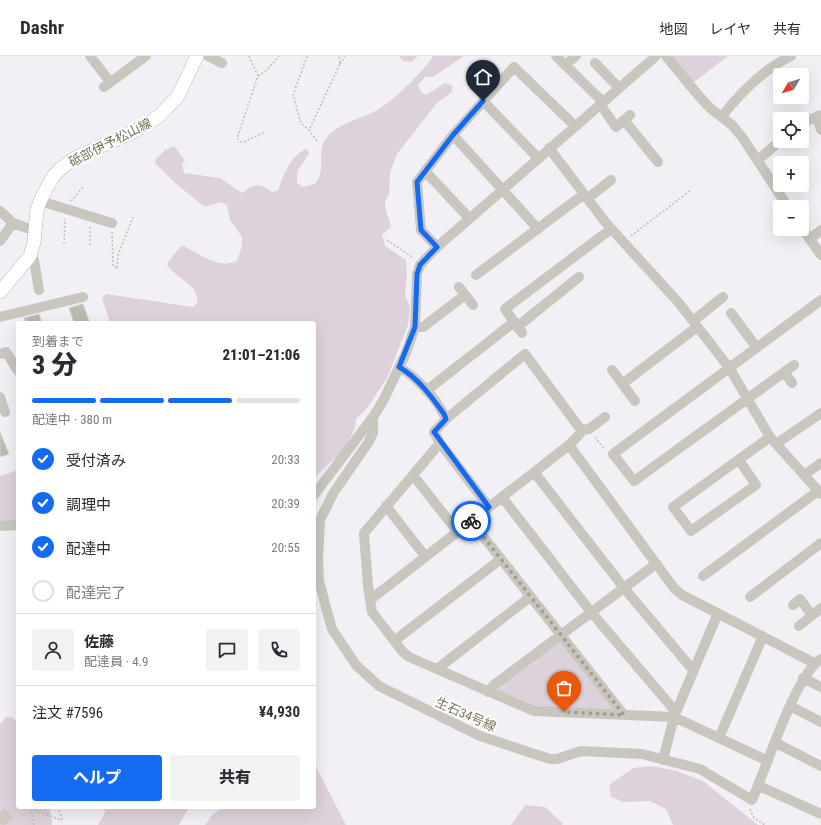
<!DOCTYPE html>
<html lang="ja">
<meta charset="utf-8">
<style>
body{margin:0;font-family:"Roboto Condensed","Noto Sans JP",sans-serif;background:#f2f2f3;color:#2b2b33;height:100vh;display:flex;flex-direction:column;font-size:15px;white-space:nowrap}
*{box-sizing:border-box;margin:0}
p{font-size:13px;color:#7c7c81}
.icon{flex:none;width:22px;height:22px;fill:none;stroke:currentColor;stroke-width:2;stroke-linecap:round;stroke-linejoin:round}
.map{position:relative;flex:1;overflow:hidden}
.sheet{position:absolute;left:16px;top:265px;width:300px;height:488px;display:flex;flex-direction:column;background:#fff;border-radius:4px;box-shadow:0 4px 16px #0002}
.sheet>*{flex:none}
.needle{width:26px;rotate:232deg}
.tools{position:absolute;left:773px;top:12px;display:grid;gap:8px}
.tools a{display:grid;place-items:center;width:36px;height:36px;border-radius:4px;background:#fff;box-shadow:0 4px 16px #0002;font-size:20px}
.pin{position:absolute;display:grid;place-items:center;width:34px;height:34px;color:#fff;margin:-41px -17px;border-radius:50% 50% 50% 0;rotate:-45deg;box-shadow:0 0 4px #0007}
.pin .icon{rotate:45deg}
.courier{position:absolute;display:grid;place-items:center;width:40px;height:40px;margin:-20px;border:3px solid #146bf1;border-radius:50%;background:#fff;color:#222;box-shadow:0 1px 5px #0007}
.overview em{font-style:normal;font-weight:800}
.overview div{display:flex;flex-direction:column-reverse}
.overview{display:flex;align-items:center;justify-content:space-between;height:68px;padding:0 16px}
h1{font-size:26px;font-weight:800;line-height:30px}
.bar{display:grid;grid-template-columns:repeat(4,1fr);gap:6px 4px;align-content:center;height:48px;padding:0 16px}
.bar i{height:5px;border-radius:3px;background:#e1e1e2}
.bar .current{background:#146bf1}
.bar p{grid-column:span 4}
.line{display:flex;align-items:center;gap:10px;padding:0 16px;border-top:1px solid #e1e1e2}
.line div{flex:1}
.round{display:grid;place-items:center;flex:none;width:42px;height:42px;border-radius:4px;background:#f2f2f3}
ol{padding:0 16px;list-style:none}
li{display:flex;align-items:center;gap:12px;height:44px}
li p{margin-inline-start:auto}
li .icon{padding:4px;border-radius:50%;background:#146bf1;color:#fff;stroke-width:4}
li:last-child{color:#7c7c81}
li i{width:22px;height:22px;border:2px solid #e1e1e2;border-radius:50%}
.button{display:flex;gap:8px;margin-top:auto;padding:8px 16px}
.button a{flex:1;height:46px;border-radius:4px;background:#146bf1;color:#fff;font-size:16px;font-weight:800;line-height:46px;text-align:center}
.button a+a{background:#f2f2f3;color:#2b2b33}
header{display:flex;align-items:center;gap:24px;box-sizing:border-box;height:56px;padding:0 20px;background:#fff;border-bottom:1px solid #e1e1e2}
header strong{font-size:19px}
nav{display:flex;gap:22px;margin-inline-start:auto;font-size:14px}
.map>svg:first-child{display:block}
</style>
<header>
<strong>Dashr</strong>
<nav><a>地図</a><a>レイヤ</a><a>共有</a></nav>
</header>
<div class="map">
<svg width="821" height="769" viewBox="0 0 821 769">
<rect width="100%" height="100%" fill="#f2f0f5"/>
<path fill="#ddd1dc" d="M399,0H418L411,6L403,5Z
M433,0H464L433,21H425L418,29L421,36L426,39L445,27L453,30L451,37L437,47L397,98L390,117L389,139C380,148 389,160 391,171L382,179L385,190L406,204L407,218L405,239L410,251L408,269L387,322L368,351L356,363C355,387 331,406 314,422V267H110L102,242L106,238L193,251L197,247C200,228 175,223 167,208L179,192L184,190C202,199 217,213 237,205L242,190V181L230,164L227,149L221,146L205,151L175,127L155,107L156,103L165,94L174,90L185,105L182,108L184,117L220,122L242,137C255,127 259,127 272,136L278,135C283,121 291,97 307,93L309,97L297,116V127L303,131L315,128C328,111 314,96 328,80C338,68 365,61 379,53C396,42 422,17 433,0Z
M672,0H728L693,27Z
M18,414V465L0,467V420Z
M560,583L619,656L532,652L498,636V630Z
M6,661L14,662C20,673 20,689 16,700L18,704V751H50L52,769H0V668Z
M314,707L346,769H205L212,759L223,751H314Z
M652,710L677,715L703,725L758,769H673L666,753L650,745L624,746L611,741L609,729L633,712Z
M525,749L545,751L562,767V769H511Z
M105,751H189L179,769H98L104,759Z"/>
<path fill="#bcb9af" stroke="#d4d3d6" d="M83,248L90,267H74L69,252Z
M39,258L42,267H26L24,262Z
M0,376L9,398L0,401Z"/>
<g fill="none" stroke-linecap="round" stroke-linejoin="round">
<path stroke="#cdcac6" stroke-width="13" stroke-dasharray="13 6" stroke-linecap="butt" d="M0,756L11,769"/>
<defs>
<path id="major" d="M0,236L30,200L34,186L37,154L40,145L52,122L60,113L75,102L139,73L159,60L178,40L197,0"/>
</defs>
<use href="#major" stroke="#bcbab2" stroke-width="14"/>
<path stroke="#bfbeb9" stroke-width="1.5" stroke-dasharray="2 2" stroke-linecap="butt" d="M249,0L258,20L237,82L241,86H244L265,76
M307,0L293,39L301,67L309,74
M340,8L345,0
M258,20L267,14L279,0
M317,85L309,74L340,8L339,0
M71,145L83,131
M90,171V190
M112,176L113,209L117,213L118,199L133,161
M631,180L691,134
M387,184L414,202
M64,188L65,163
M595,381L605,394
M750,753L754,762L765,769
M34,769L31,755L32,753L61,764L62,762L58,751"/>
<path stroke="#c8c6bf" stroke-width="10" d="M90,0L110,26
M208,0L222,7
M556,0L603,46
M666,0L698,39L710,52L732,69L742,81L788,151
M595,7L619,32
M565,9L576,0
M104,31L146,0
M483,45L538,102
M600,48L616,71L630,59
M722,60C741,36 764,13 791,0
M817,60L821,74
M624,64L658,106
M802,67L821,59
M453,79L538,173
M549,92L606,167L679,247L730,313L770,381L821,438
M758,104L780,85
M425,115L469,162
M587,143L611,124
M40,145L112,167
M0,155L13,167L35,175
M802,172L821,199
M810,183L821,174
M0,185L13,167
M437,191L421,174L417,126L453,79L514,11L575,70
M30,200L34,204L39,234
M476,219L584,138
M459,231L473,249
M731,257L757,292
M0,261L83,241
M693,265L723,241
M415,271H423L465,239
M517,271L579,221
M522,277L505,253L611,173
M0,298L6,296L18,315
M794,309L634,425L613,398L821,244
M399,311C418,322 437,343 446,363
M612,314L635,345
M784,316L792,327
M622,328L697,271
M426,335L514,266
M0,341L5,356
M373,361V377L368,387L334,436L320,464L318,502L319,525L332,573L356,609L379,630L480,680L550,703H557L581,695L642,698L700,713L752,744C766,713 796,617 821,603
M581,374L589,373L605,361
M440,387L489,451
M776,388L821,357
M739,404L756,429L691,475L673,451L770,381
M534,416L624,532L693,614
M413,419L457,475
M804,419L821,407
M314,439L373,361L383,345L406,297L415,271L417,218L420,209L437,191L656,0
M502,441L591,556L676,656
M386,450L425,500
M471,465L624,659
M0,470L18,469
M703,520L818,435
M750,541L821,487
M370,544L569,389
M793,549L800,543L812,559
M799,570L821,552
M394,585L501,503
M437,613L530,541
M803,622L821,631
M488,636L494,629L656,508
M790,650L821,666
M719,682L763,580
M776,687L821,710
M663,704L674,661L718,557
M768,705L674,661L534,655L409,601L403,596L372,556L368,530L364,477L440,387L434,376L446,363L525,298L581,374L580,378L569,389L674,532L682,539L814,607
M759,730L821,758"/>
<use href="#major" stroke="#fff" stroke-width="13"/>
</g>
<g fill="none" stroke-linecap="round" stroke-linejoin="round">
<path stroke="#a39f90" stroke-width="4" stroke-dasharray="0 7.2" d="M471,465L624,659L564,656"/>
<path stroke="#146bf1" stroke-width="5" d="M471,465L489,451L434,376L446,363L444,358C431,340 418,322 399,311L415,271L417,218L420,209L437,191L421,174L417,126L453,79L483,45"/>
</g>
<g text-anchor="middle" stroke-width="4" stroke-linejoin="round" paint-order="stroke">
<g font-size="13" fill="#787359" stroke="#fff">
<text transform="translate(110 86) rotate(-27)" y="5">砥部伊予松山線</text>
<text transform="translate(466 658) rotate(24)" y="5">生石34号線</text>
</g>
</g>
</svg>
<div class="tools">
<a><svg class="needle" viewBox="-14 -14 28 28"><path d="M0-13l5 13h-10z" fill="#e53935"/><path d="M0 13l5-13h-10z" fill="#7c7c81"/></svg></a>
<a><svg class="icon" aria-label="locate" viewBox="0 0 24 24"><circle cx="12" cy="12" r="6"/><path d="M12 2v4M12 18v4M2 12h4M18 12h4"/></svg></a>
<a>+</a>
<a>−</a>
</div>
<div class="pin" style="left:564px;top:656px;background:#ea580c"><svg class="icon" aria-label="bag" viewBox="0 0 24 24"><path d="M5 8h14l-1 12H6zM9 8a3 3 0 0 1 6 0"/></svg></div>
<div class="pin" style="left:483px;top:45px;background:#1f2937"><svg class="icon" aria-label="home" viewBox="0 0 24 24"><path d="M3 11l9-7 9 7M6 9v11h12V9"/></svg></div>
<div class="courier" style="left:471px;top:465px"><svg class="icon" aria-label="bike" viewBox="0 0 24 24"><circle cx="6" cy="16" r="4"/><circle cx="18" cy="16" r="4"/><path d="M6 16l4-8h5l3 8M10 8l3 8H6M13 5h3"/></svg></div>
<section class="sheet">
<div class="overview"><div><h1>3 分</h1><p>到着まで</p></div><em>21:01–21:06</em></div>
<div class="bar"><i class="current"></i><i class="current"></i><i class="current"></i><i></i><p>配達中 · 380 m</p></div>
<ol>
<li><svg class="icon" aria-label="check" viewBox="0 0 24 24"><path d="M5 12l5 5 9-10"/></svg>受付済み<p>20:33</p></li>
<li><svg class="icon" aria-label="check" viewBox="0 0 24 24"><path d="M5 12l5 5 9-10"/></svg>調理中<p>20:39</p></li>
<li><svg class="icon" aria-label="check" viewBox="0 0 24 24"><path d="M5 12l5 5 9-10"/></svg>配達中<p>20:55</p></li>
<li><i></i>配達完了</li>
</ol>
<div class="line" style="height:72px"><a class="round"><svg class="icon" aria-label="person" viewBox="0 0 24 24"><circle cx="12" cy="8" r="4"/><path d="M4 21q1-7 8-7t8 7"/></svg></a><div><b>佐藤</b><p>配達員 · 4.9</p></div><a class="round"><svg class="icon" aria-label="chat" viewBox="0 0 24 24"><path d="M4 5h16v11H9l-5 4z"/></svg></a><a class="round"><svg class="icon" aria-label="phone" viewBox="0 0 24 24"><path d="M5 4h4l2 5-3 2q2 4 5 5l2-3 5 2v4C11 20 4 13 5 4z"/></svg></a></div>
<div class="line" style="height:52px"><div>注文 #7596</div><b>¥4,930</b></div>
<div class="button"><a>ヘルプ</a><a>共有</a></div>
</section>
</div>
